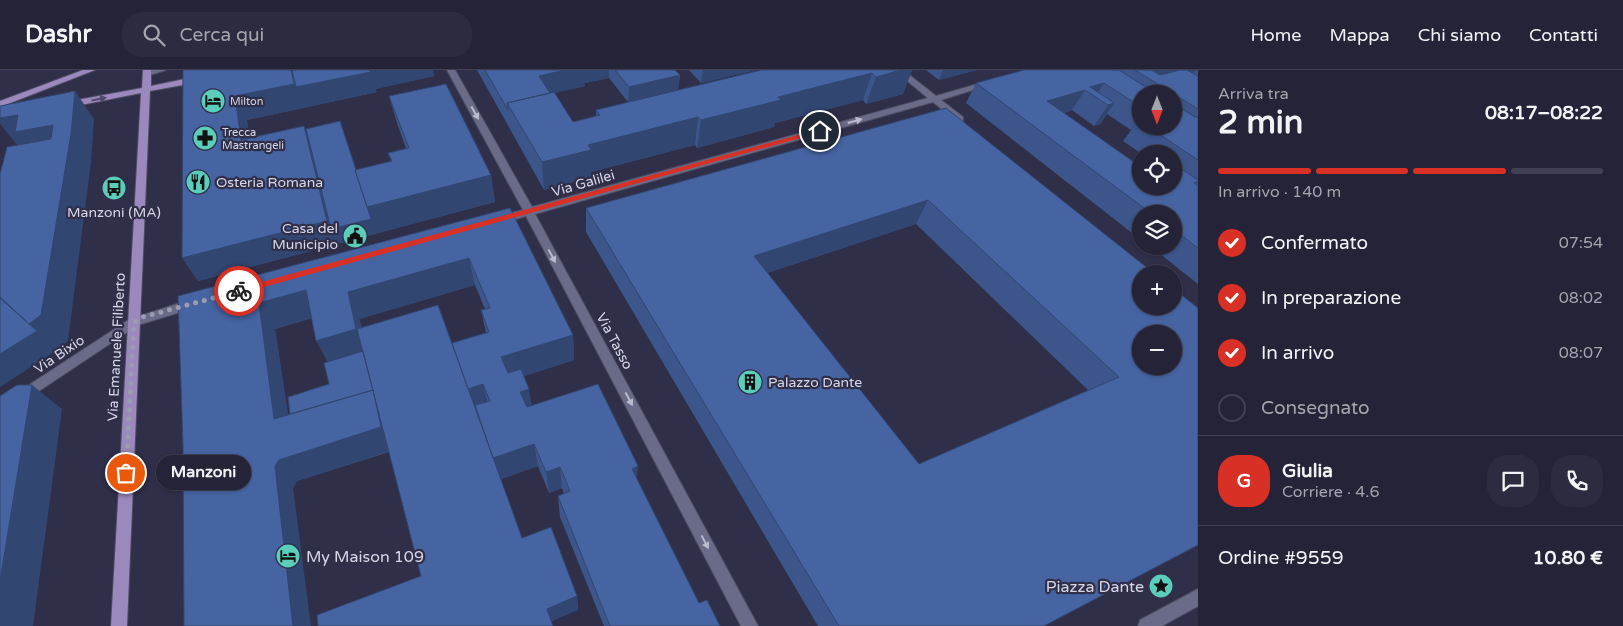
<!DOCTYPE html>
<html lang="it">
<meta charset="utf-8">
<style>
body{margin:0;font-family:"Varela Round",sans-serif;background:#2c2b3f;color:#f1f3f6;height:100vh;display:flex;flex-direction:column;font-size:19px;white-space:nowrap}
*{box-sizing:border-box;margin:0}
p{font-size:16px;color:#a3a4ad}
.icon{flex:none;width:28px;height:28px;fill:none;stroke:currentColor;stroke-width:2;stroke-linecap:round;stroke-linejoin:round}
.map{position:relative;flex:1;overflow:hidden}
.side{display:flex;flex-direction:column;background:#242337;width:425px}
.side>*{flex:none}
.needle{width:32px;rotate:180deg}
.buttons{position:absolute;left:1132px;top:15px;display:grid;gap:10px}
.buttons a{display:grid;place-items:center;width:50px;height:50px;border-radius:50%;background:#242337;box-shadow:0 1px 4px #0004,0 0 0 1px #414052;font-size:25px}
.pin{position:absolute;display:grid;place-items:center;width:42px;height:42px;color:#fff;margin:-21px;border:2px solid #fff;border-radius:50%;box-shadow:0 1px 5px #0007}
.courier{position:absolute;display:grid;place-items:center;width:50px;height:50px;margin:-25px;border:4px solid #d93025;border-radius:50%;background:#fff;color:#222;box-shadow:0 1px 6px #0007}
.bubble{position:absolute;height:35px;border-radius:18px;background:#242337;box-shadow:0 1px 4px #0004,0 0 0 1px #414052;font-size:16px;font-weight:700;line-height:35px;text-align:center}
.summary em{font-style:normal;font-weight:700}
.summary div{display:flex;flex-direction:column-reverse}
.summary{display:flex;align-items:center;justify-content:space-between;height:85px;padding:0 20px}
h1{font-size:32px;font-weight:700;line-height:38px}
.bar{display:grid;grid-template-columns:repeat(4,1fr);gap:8px 5px;align-content:center;height:60px;padding:0 20px}
.bar i{height:6px;border-radius:4px;background:#414052}
.bar .on{background:#d93025}
.bar p{grid-column:span 4}
.line{display:flex;align-items:center;gap:12px;padding:0 20px;border-top:1px solid #414052}
.line div{flex:1}
.round{display:grid;place-items:center;flex:none;width:52px;height:52px;border-radius:20px;background:#2c2b3f}
ol{padding:0 20px;list-style:none}
li{display:flex;align-items:center;gap:15px;height:55px}
li p{margin-inline-start:auto}
li .icon{padding:5px;border-radius:50%;background:#d93025;color:#fff;stroke-width:4}
li:last-child{color:#a3a4ad}
li i{width:28px;height:28px;border:2px solid #414052;border-radius:50%}
header{display:flex;align-items:center;gap:30px;box-sizing:border-box;height:70px;padding:0 25px;background:#242337;border-bottom:1px solid #414052}
header strong{font-size:24px}
nav{display:flex;gap:28px;margin-inline-start:auto;font-size:18px}
.search{width:350px;height:45px;background:#2c2b3f;display:flex;align-items:center;gap:12px;box-sizing:border-box;padding:0 18px;border-radius:20px;color:#a3a4ad;font-size:19px}
main{display:flex;flex:1;min-height:0}
.map>svg:first-child{display:block}
</style>
<header>
<strong>Dashr</strong>
<div class="search"><svg class="icon" aria-label="search" viewBox="0 0 24 24"><circle cx="10" cy="10" r="6"/><path d="M15 15l6 6"/></svg>Cerca qui</div>
<nav><a>Home</a><a>Mappa</a><a>Chi siamo</a><a>Contatti</a></nav>
</header>
<main>
<div class="map">
<svg width="1198" height="556" viewBox="0 0 1198 556">
<rect width="100%" height="100%" fill="#302f49"/>
<g fill="none" stroke-linecap="round" stroke-linejoin="round">
<defs>
<path id="minor" d="M149,0H166L147,6L143,3Z
M447,0H455L532,137L928,28L894,0H903L936,26L988,11L992,14L941,30L963,47V51H957L933,32L535,144L758,556H741L526,146L499,154L494,150L495,147L523,140Z
M193,229L197,231L199,234L197,237L138,255L0,347V334L130,249Z
M1198,519V536L1162,556H1138L1140,550Z"/>
<path id="major" d="M83,0H95L0,37V31Z
M143,0H151V16L199,6L203,9L199,12L150,21L127,556H111L141,23L66,38L61,35L66,32L142,18Z"/>
</defs>
<use href="#minor" stroke="#4d4c63" stroke-width="2"/>
<use href="#major" stroke="#4d4c63" stroke-width="2"/>
<use href="#minor" fill="#6a6b88" fill-rule="evenodd"/>
<use href="#major" fill="#9b88bd" fill-rule="evenodd"/>
</g>
<path fill="#3c568b" fill-rule="evenodd" d="M183,0L434,6L375,19L377,22L247,50L249,68L304,56L307,62L340,51L356,100L391,91L388,83L406,78L397,53L389,26L491,105L495,132L198,211Z
M477,0H675L680,5L678,20L912,0L903,24L866,34L863,30L775,53L774,57L697,78L695,75L591,102V107L544,120ZM609,8L628,32L596,40V46L573,52L554,23L585,16L584,13Z
M689,0H756L701,13Z
M926,0H977L939,10Z
M1024,0H1198V6L1193,3L1198,6V214L1150,176H1174V144H1141V170L966,33L976,13ZM1141,24H1174V56H1141ZM1072,40L1094,56L1100,54L1107,44L1131,60L1132,59L1123,71L1142,84H1174V116H1141L1064,43Z
M946,38L1141,236L1044,556H818L586,162V138ZM916,154L1088,320L919,394L767,203Z
M510,138L573,265L574,290L524,306L532,336L637,409L699,533L720,556H604L560,447L558,426L564,424L562,418L549,423L538,396L501,409L522,468L577,526L578,540L421,506L389,382L297,411L293,418L183,376L178,226ZM475,215L485,239L481,240L486,263L455,284L362,258L359,249ZM312,248L328,292L329,314L290,344L288,345L275,259Z"/>
<path fill="#314671" d="M369,0H433L434,6L375,19L377,22L247,50L253,94L241,70L235,26Z
M565,0H609V8L584,13L585,16L541,26L539,6Z
M703,0H756L701,13Z
M901,0H912L903,24L866,34L876,7Z
M943,0H977L939,10Z
M1139,0H1196L1193,3L1156,13Z
M872,3L863,30L775,53L774,57L697,78L701,50L778,27Z
M680,5L678,20L628,32L629,17Z
M1104,13L1095,27L1090,17Z
M1085,20L1072,40L1035,51L1047,31Z
M75,21L94,49L91,92L68,271L57,280L0,317V284L29,254L18,76L0,54V48L18,45Z
M1114,33L1100,54L1094,56L1108,35Z
M1141,46V53L1138,51L1132,59L1131,60Z
M698,47L695,75L591,102V107L544,120L542,92L588,75Z
M340,51L368,137L491,105L495,132L198,211L182,188L304,56L314,80L367,137Z
M928,130L916,154L748,209L754,186Z
M469,188L475,215L359,249L393,380L297,411L293,418L311,556H293L275,396L279,390L375,331L330,296L316,271L348,222Z
M306,220L320,246L275,259L292,372L274,349L259,233Z
M573,265L574,290L506,312L501,287Z
M483,314L489,338L477,342L468,319Z
M32,315L62,339L33,556H0V511Z
M529,319L533,343L524,346L520,322Z
M534,374L538,396L499,410L493,388Z
M638,396L636,418L632,399Z
M560,397L562,418L549,423L546,402Z
M577,526L578,540L550,552L547,539Z"/>
<path fill="#4664a2" stroke="#314671" fill-rule="evenodd" d="M183,0H291L294,14L235,26L241,70L304,56L327,151L182,188Z
M292,0H370L371,2L296,17Z
M485,0H565L539,6L550,23L507,33L508,40Z
M615,0H675L680,5L629,17Z
M761,0H901L876,7L872,3L778,27L781,30L701,50L698,47L588,75L591,80L542,92L507,33L554,22L573,52L600,45L596,40Z
M1024,0H1119L1157,24H1141V37L1104,13L1090,17L1114,33L1108,35L1085,20L1047,31L1141,97V116H1174V94L1198,110V112L1194,113L1198,116V178L1174,160V144H1152L976,13Z
M1135,0H1151L1160,5L1180,0H1187L1198,6V39Z
M446,14L491,105L367,137L355,100L392,91L388,83L409,78L389,26Z
M75,21L71,64L41,245L29,254L0,227V104L7,77L51,69L53,55L15,62L18,45L0,48V36Z
M1174,34L1195,47H1198V90L1147,56H1174V40H1175L1174,39Z
M946,38L1155,204H1141V236H1174V219L1198,238V475L1044,556H839L586,138ZM928,130L1119,307L919,394L754,186ZM1141,264H1174V296H1141Z
M340,51L356,100H355L371,149L331,159L306,59Z
M510,138L573,265L501,287L508,303L521,299L529,319L520,322L527,337L598,314L638,396L632,399L699,533L707,530L720,556H610L558,426L570,421L560,397L546,402L534,374L493,388L475,335L490,331L483,314L468,319L452,273L489,262L481,240L490,238L469,188L348,222L356,259L316,271L306,220L259,233L274,349L373,320L381,357L279,390L275,396L293,556H184L183,376L178,226Z
M0,228L37,261L0,284Z
M438,235L522,468L551,457L577,526L547,539L553,556H318L317,545L421,506L357,259Z
M363,281L373,321V320L290,344L288,327L329,314L324,293Z
M17,315H32L0,511V326Z"/>
<defs><path id="oneway-solid" d="M-6-.8H1V-3.2L6.5 0L1 3.2V.8H-6Z" transform="scale(1.25)"/></defs>
<use fill="#504a6c" href="#oneway-solid" transform="translate(99 29) rotate(-11)"/>
<g fill="#babbcf">
<use href="#oneway-solid" transform="translate(475 43) rotate(61)"/>
<use href="#oneway-solid" transform="translate(855 51) rotate(-16)"/>
<use href="#oneway-solid" transform="translate(552 186) rotate(62)"/>
<use href="#oneway-solid" transform="translate(629 329) rotate(62)"/>
<use href="#oneway-solid" transform="translate(705 472) rotate(62)"/>
</g>
<path fill="#d93025" d="M820,59L822,62L239,224L236,221L239,218Z"/>
<g fill="none" stroke-linecap="round" stroke-linejoin="round">
<path stroke="#9b9cb0" stroke-width="5" stroke-dasharray="0 9" d="M126,403L134,252L143,247L239,221"/>
</g>
<defs>
<symbol id="hotel-disc" viewBox="-11 -11 22 22"><circle r="9.5" fill="#5bcebb" stroke="#302f49"/><path d="M-6-4.5h1.5V1H6V5H4.5V3h-9V5H-6ZM-4 0a1.8 1.8 0 1 1 3.6 0ZM.5 0V-2.5h3Q6-2.5 6 0Z" fill="#111"/></symbol>
<symbol id="pharmacy-disc" viewBox="-11 -11 22 22"><circle r="9.5" fill="#5bcebb" stroke="#302f49"/><path d="M-2-6h4v4h4v4h-4v4h-4v-4h-4v-4h4Z" fill="#111"/></symbol>
<symbol id="restaurant-disc" viewBox="-11 -11 22 22"><circle r="9.5" fill="#5bcebb" stroke="#302f49"/><path d="M-5-6h1v4h1v-4h1v4h1v-4h1v5L-1.5 .5V6h-2V.5L-5-1ZM5-6V6H3V1.5H1.5Q1.5-4 5-6Z" fill="#111"/></symbol>
<symbol id="bus-disc" viewBox="-11 -11 22 22"><circle r="9.5" fill="#5bcebb" stroke="#302f49"/><path d="M-5-6H5V4H4V6H2V4H-2V6H-4V4H-5ZM-3.5-4V0h7V-4ZM-3.5 1.2v1.5H-2V1.2ZM2 1.2v1.5H3.5V1.2Z" fill="#111"/></symbol>
<symbol id="civic-disc" viewBox="-11 -11 22 22"><circle r="9.5" fill="#5bcebb" stroke="#302f49"/><path d="M-.6-6.5H3V-4.5H.6V-3L4-1V1h2V6H-6V1h2V-1L-.6-3ZM-1.2 2.5V6h2.4V2.5Z" fill="#111"/></symbol>
<symbol id="building-disc" viewBox="-11 -11 22 22"><circle r="9.5" fill="#5bcebb" stroke="#302f49"/><path d="M-4-6H4V6H1V3H-1V6H-4ZM-2.5-4.3h1.7v1.8h-1.7ZM.8-4.3h1.7v1.8H.8ZM-2.5-1h1.7V.8h-1.7ZM.8-1h1.7V.8H.8Z" fill="#111"/></symbol>
<symbol id="sight-disc" viewBox="-11 -11 22 22"><circle r="9.5" fill="#5bcebb" stroke="#302f49"/><path d="M0-6L1.8-2.2L6-1.7L2.9 1.2L3.7 5.4L0 3.3L-3.7 5.4L-2.9 1.2L-6-1.7L-1.8-2.2Z" fill="#111"/></symbol>
</defs>
<g fill-rule="evenodd">
<use href="#hotel-disc" x="199" y="17" width="28" height="28"/>
<use href="#pharmacy-disc" x="191" y="54" width="28" height="28"/>
<use href="#restaurant-disc" x="184" y="98" width="28" height="28"/>
<use href="#bus-disc" x="100" y="104" width="28" height="28"/>
<use href="#civic-disc" x="341" y="152" width="28" height="28"/>
<use href="#building-disc" x="736" y="298" width="28" height="28"/>
<use href="#hotel-disc" x="274" y="472" width="28" height="28"/>
<use href="#sight-disc" x="1147" y="502" width="28" height="28"/>
</g>
<g text-anchor="middle" stroke-width="4.5" stroke-linejoin="round" paint-order="stroke">
<g font-size="11" fill="#d5d6e7" stroke="#302f49" text-anchor="start">
<text x="230" y="35">Milton</text>
<text x="222" y="66">Trecca<tspan x="222" dy="13">Mastrangeli</tspan></text>
</g>
<g font-size="14" fill="#d5d6e7" stroke="#302f49" text-anchor="start">
<text x="216" y="117">Osteria Romana</text>
<text x="114" y="147" text-anchor="middle">Manzoni (MA)</text>
<text x="338" y="163" text-anchor="end">Casa del<tspan x="338" dy="16">Municipio</tspan></text>
<text x="768" y="317">Palazzo Dante</text>
</g>
<g font-size="14" fill="#d5d6e7" stroke="#302f49">
<text transform="translate(583 113) rotate(-16)" y="5">Via Galilei</text>
<text transform="translate(615 271) rotate(62)" y="5">Via Tasso</text>
<text transform="translate(116 277) rotate(-87)" y="5">Via Emanuele Filiberto</text>
<text transform="translate(59 284) rotate(-34)" y="5">Via Bixio</text>
</g>
<g font-size="16" fill="#d5d6e7" stroke="#302f49" text-anchor="start">
<text x="306" y="492">My Maison 109</text>
<text x="1144" y="522" text-anchor="end">Piazza Dante</text>
</g>
</g>
</svg>
<div class="buttons">
<a><svg class="needle" viewBox="-14 -14 28 28"><path d="M0-13l5 13h-10z" fill="#e53935"/><path d="M0 13l5-13h-10z" fill="#a3a4ad"/></svg></a>
<a><svg class="icon" aria-label="locate" viewBox="0 0 24 24"><circle cx="12" cy="12" r="6"/><path d="M12 2v4M12 18v4M2 12h4M18 12h4"/></svg></a>
<a><svg class="icon" aria-label="layers" viewBox="0 0 24 24"><path d="M12 4l9 5-9 5-9-5zM3 14l9 5 9-5"/></svg></a>
<a>+</a>
<a>−</a>
</div>
<div class="pin" style="left:126px;top:403px;background:#ea580c"><svg class="icon" aria-label="bag" viewBox="0 0 24 24"><path d="M5 8h14l-1 12H6zM9 8a3 3 0 0 1 6 0"/></svg></div>
<div class="pin" style="left:820px;top:61px;background:#1f2937"><svg class="icon" aria-label="home" viewBox="0 0 24 24"><path d="M3 11l9-7 9 7M6 9v11h12V9"/></svg></div>
<div class="courier" style="left:239px;top:221px"><svg class="icon" aria-label="bike" viewBox="0 0 24 24"><circle cx="6" cy="16" r="4"/><circle cx="18" cy="16" r="4"/><path d="M6 16l4-8h5l3 8M10 8l3 8H6M13 5h3"/></svg></div>
<div class="bubble" style="left:156px;top:385px;width:95px">Manzoni</div>
</div>
<section class="side">
<div class="summary"><div><h1>2 min</h1><p>Arriva tra</p></div><em>08:17–08:22</em></div>
<div class="bar"><i class="on"></i><i class="on"></i><i class="on"></i><i></i><p>In arrivo · 140 m</p></div>
<ol>
<li><svg class="icon" aria-label="check" viewBox="0 0 24 24"><path d="M5 12l5 5 9-10"/></svg>Confermato<p>07:54</p></li>
<li><svg class="icon" aria-label="check" viewBox="0 0 24 24"><path d="M5 12l5 5 9-10"/></svg>In preparazione<p>08:02</p></li>
<li><svg class="icon" aria-label="check" viewBox="0 0 24 24"><path d="M5 12l5 5 9-10"/></svg>In arrivo<p>08:07</p></li>
<li><i></i>Consegnato</li>
</ol>
<div class="line" style="height:90px"><b class="round" style="background:#d93025;color:#fff">G</b><div><b>Giulia</b><p>Corriere · 4.6</p></div><a class="round"><svg class="icon" aria-label="chat" viewBox="0 0 24 24"><path d="M4 5h16v11H9l-5 4z"/></svg></a><a class="round"><svg class="icon" aria-label="phone" viewBox="0 0 24 24"><path d="M5 4h4l2 5-3 2q2 4 5 5l2-3 5 2v4C11 20 4 13 5 4z"/></svg></a></div>
<div class="line" style="height:65px"><div>Ordine #9559</div><b>10.80 €</b></div>
</section>
</main>
